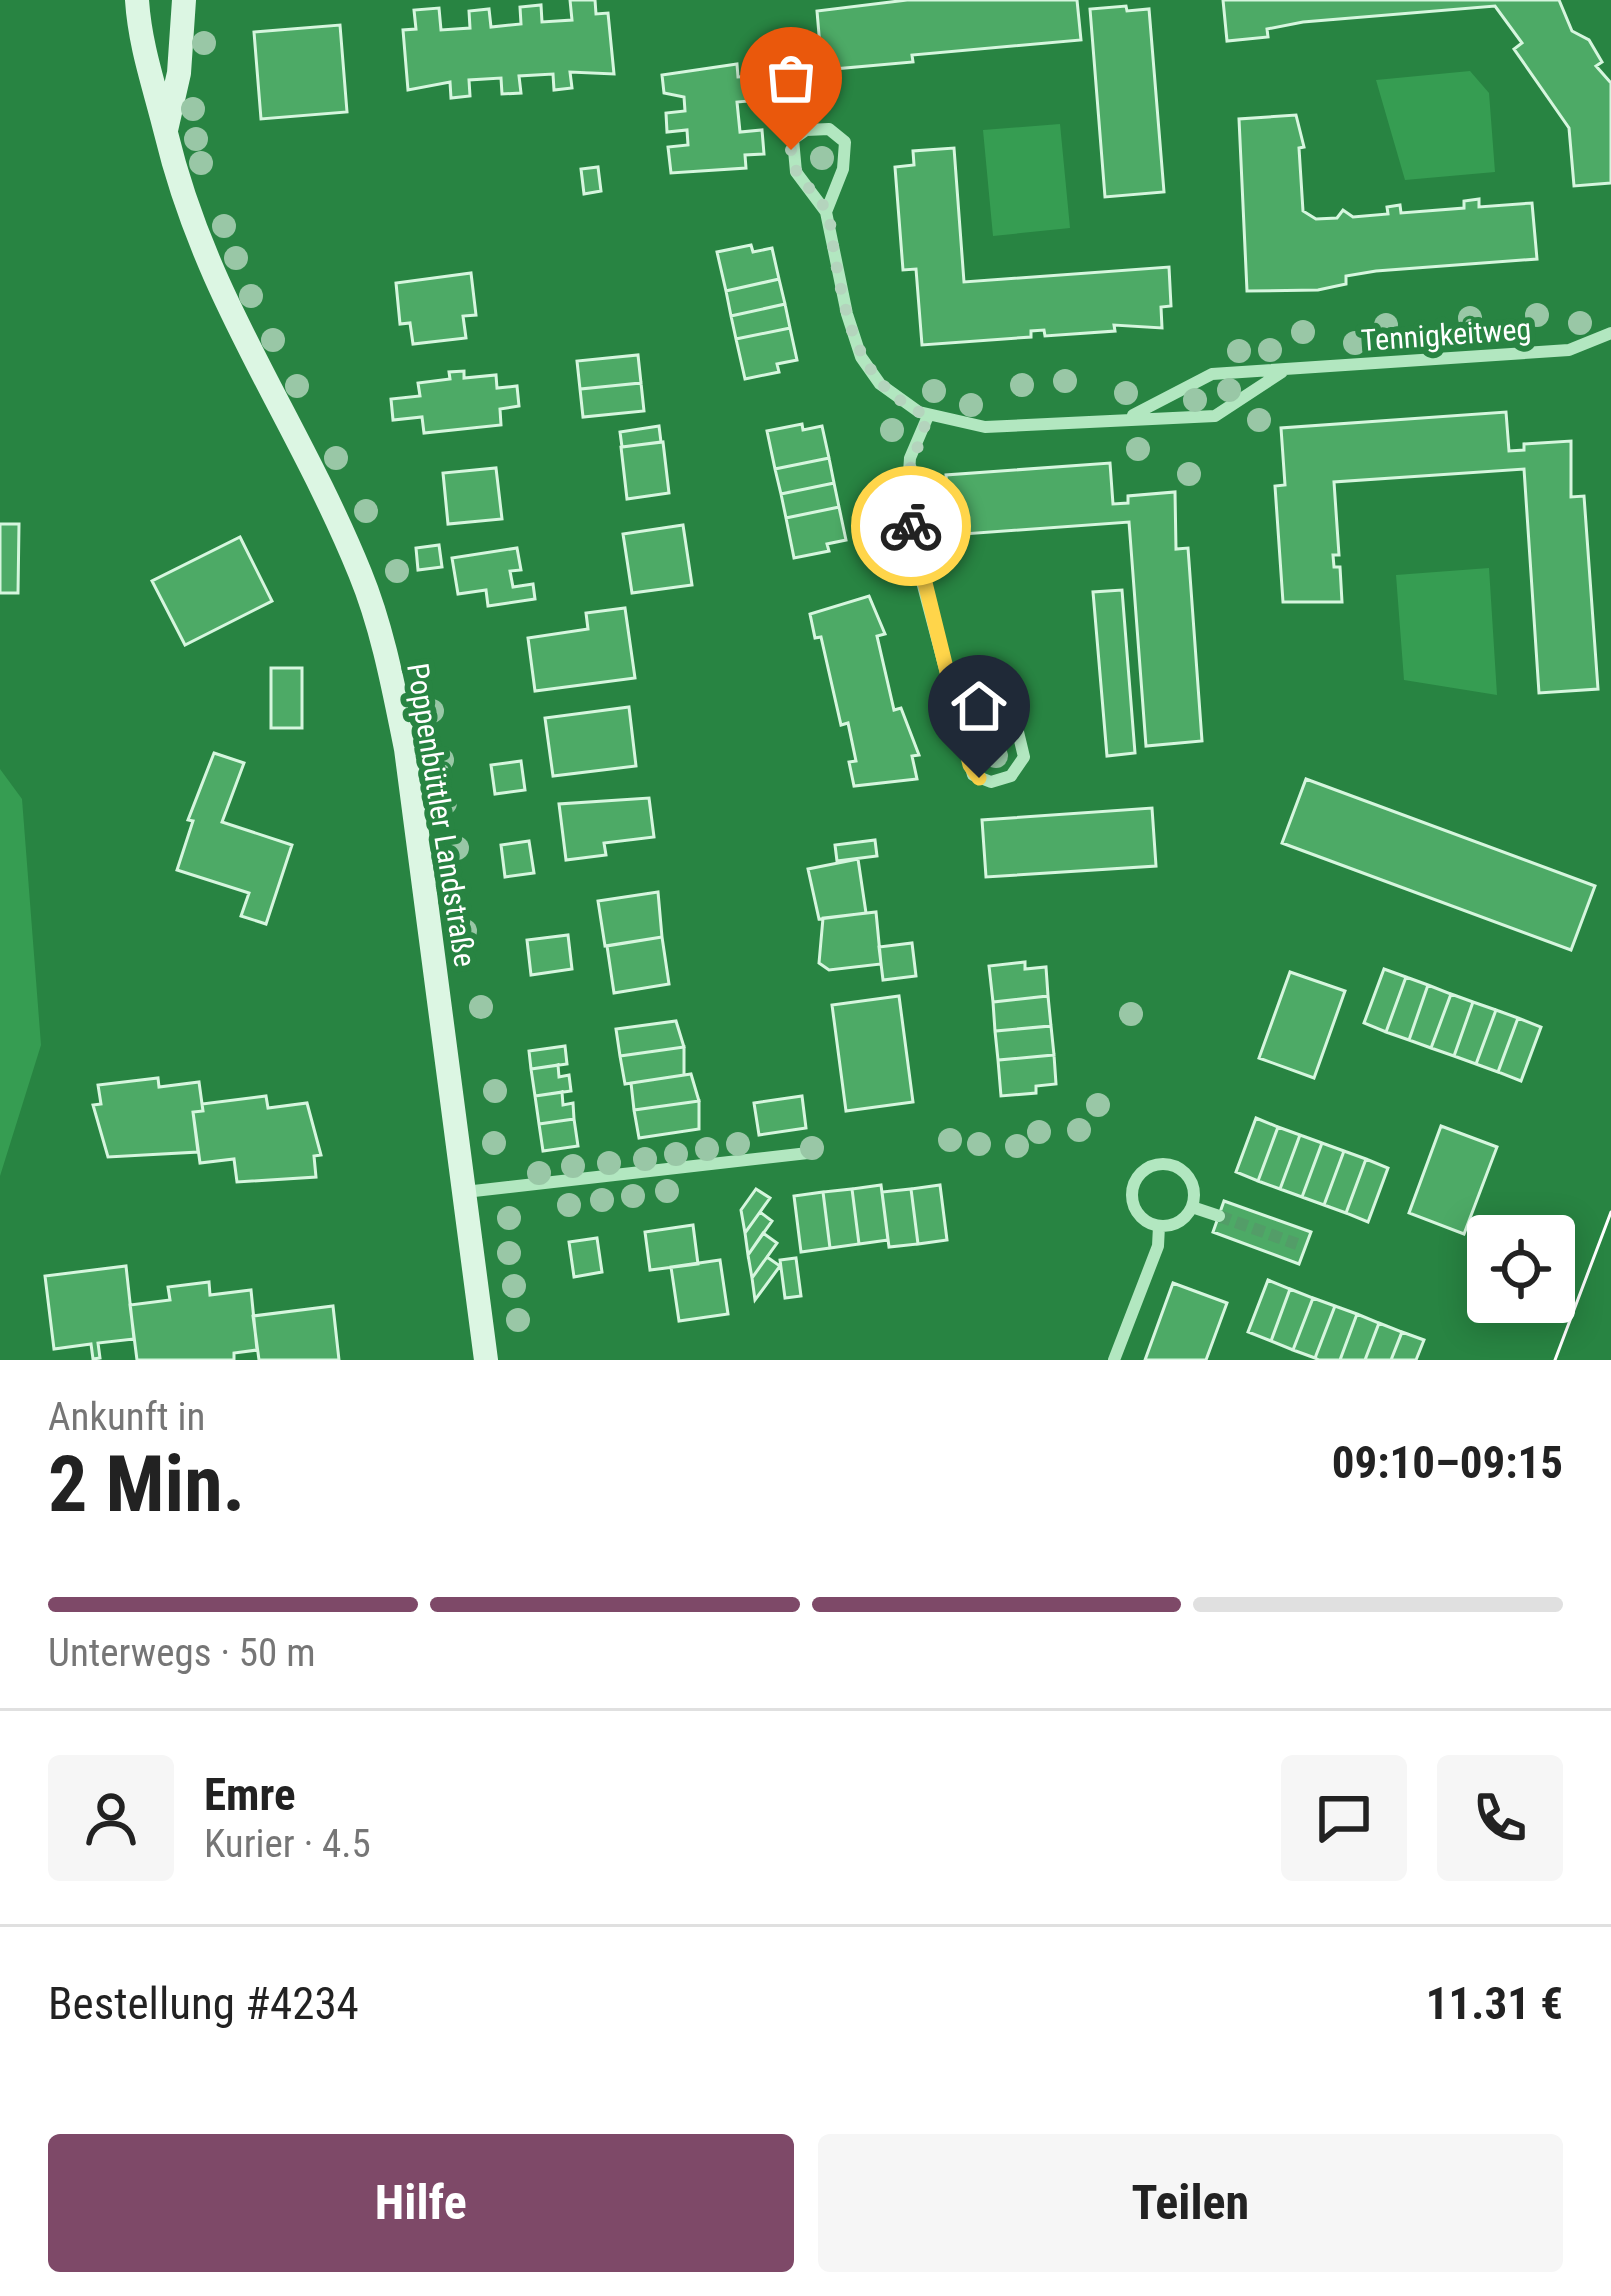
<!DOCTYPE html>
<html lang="de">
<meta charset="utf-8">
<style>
body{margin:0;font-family:"Roboto Condensed",sans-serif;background:#f6f6f6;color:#222;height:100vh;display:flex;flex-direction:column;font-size:45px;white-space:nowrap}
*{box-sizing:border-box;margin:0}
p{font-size:39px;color:#767676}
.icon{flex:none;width:66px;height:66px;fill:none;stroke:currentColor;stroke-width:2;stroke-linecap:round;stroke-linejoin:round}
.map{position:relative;height:1360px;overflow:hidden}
.details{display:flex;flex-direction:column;background:#fff;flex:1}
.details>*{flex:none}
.fabs{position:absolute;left:1467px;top:1215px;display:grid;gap:24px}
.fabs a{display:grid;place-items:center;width:108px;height:108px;border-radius:12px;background:#fff;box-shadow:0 6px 30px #0003;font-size:60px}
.pin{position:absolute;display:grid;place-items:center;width:102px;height:102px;color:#fff;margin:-123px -51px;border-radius:50% 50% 50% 0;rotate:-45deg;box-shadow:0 0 12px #0007}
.pin .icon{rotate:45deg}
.courier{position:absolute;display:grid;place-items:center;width:120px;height:120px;margin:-60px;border:9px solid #ffd54a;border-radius:50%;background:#fff;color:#222;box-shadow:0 3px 15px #0007}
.overview em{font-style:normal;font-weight:700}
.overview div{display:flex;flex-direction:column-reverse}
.overview{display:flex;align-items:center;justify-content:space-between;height:204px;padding:0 48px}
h1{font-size:78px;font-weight:700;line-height:90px}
.bar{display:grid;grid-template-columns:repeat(4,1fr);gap:18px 12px;align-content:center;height:144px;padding:0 48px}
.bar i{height:15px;border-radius:9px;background:#e0e0e0}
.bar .current{background:#7e4968}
.bar p{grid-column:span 4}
.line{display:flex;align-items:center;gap:30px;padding:0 48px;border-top:3px solid #e0e0e0}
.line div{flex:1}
.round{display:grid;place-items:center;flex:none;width:126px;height:126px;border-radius:12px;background:#f6f6f6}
.button{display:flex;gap:24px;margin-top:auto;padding:24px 48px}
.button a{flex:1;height:138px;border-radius:12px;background:#7e4968;color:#fff;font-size:48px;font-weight:700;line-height:138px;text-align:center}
.button a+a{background:#f6f6f6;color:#222}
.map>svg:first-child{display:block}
</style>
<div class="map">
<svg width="1611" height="1360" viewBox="0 0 1611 1360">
<rect width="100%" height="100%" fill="#288442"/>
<path fill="#369d52" d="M1470,71L1489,93L1495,172L1405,180L1376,80Z
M1060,124L1070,228L993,236L983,130Z
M1489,568L1497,695L1404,680L1396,575Z
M0,769L22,799L41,1045L0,1176Z"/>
<path fill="#4daa66" stroke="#d6f6de" stroke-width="3" d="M570,0H595L596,14L608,13L614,74L570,72L572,88L554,90L553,74L519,76L521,93L502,94L501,78L469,80L470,96L451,98L450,82L408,90L403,30L416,29L414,10L439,8L441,30L470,28L469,11L489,9L491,27L521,24L520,7L541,5L542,22L572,20Z
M907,0H1077L1081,40L912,55L913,62L822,70L817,11Z
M1223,0H1559L1572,31L1589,40L1602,62L1596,66L1611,83V183L1574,186L1569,128L1514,49L1522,43L1495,6L1303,22L1267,29L1268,37L1227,41Z
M1126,6L1127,11L1149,9L1164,192L1105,197L1090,9Z
M340,25L347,112L261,119L254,32Z
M737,64L738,77L757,76L760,100L737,102L740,132L762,130L764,154L745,155L746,168L671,173L668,147L688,145L687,130L667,132L666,113L685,111L684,97L664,93L662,75Z
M1296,115L1304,147L1299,148L1303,211L1316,219L1337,218L1343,210L1353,217L1388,214L1387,207L1400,205L1401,213L1464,208V201L1479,199V207L1532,203L1537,259L1376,271L1346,276V284L1318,290L1247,291L1239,119Z
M954,148L964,282L1169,267L1171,306L1161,307L1162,328L1114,325L1115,331L1045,336L1044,330L1031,331V337L922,345L916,269L903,270L895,167L914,165L913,151Z
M598,167L601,191L584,194L581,169Z
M751,245L753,252L772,248L779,279L726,291L717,252Z
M471,273L476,315L463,316L466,338L413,344L410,323L400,324L396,283Z
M779,279L785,304L731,316L726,291Z
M785,304L790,328L736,339L731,316Z
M790,328L797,360L777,364L779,372L745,379L736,339Z
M638,355L641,383L580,389L577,361Z
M464,371V378L496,375L497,388L517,386L519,406L500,409L501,425L424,433L422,417L393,420L391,399L420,396L418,383L450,379L449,372Z
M641,383L644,411L583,417L580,389Z
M1506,412L1509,451L1524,450V444L1571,441V497L1584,496L1598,689L1539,693L1524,469L1334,482L1339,555H1333L1334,567H1340L1342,602H1283L1275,486L1285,485L1281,428Z
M802,424L803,430L822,426L829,458L775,469L767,431Z
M659,426L661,442L622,447L620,432Z
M663,442L669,493L627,499L621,447Z
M829,458L834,483L781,494L775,469Z
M1110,463L1113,504L1128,503V496L1175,492L1176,549L1188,548L1202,741L1146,746L1129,522L950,535L946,475Z
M496,468L502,519L448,524L443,473Z
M834,483L839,507L786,518L781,494Z
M839,507L846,540L827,544L829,551L794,558L786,518Z
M0,524H19L18,593H0Z
M683,525L692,585L632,593L623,534Z
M240,537L272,601L185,645L152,581Z
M439,545L442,567L418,570L416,548Z
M517,548L521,570L510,571L513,587L533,584L535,599L488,606L486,590L458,594L452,558Z
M1122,590L1135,753L1107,756L1093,592Z
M869,596L885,634L877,636L894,710L901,708L919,755L912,756L917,779L854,786L849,762L856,761L848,723L841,725L821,637L815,638L810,614Z
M625,608L635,678L535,691L528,638L588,629L586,613Z
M271,668H302V728H271Z
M629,707L636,766L553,776L545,718Z
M214,753L244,763L222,822L292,845L266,924L241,916L249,893L177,870L193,821L188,820Z
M521,761L525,790L495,794L491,765Z
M1306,779L1595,886L1571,950L1282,843Z
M649,798L654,837L604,843L606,855L566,860L559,804Z
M1152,808L1156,866L986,877L982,820Z
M875,840L877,856L837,861L835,845Z
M529,841L534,873L505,877L501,845Z
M858,859L866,913L819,919L808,869Z
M658,892L662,937L605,946L598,901Z
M876,912L881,964L829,970L819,963L823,918Z
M568,935L572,969L531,975L527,940Z
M662,937L669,984L614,993L607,946Z
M912,943L916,976L883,980L879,947Z
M1025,962V969L1046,967L1048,996L993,1002L989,966Z
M1384,969L1406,977L1386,1032L1364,1023Z
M1290,972L1345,991L1314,1078L1259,1058Z
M1406,977L1428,985L1409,1040L1386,1032Z
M1428,985L1451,994L1431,1048L1409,1040Z
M1451,994L1473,1002L1454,1056L1431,1048Z
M899,996L913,1102L846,1111L832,1005Z
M1048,996L1051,1026L995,1031L993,1002Z
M1473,1002L1496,1010L1476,1064L1454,1056Z
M1496,1010L1518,1018L1498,1072L1476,1064Z
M1518,1018L1541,1027L1521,1081L1498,1072Z
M676,1021L684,1047L620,1056L616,1029Z
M1051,1026L1054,1055L998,1060L995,1031Z
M565,1046L567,1064L531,1069L529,1051Z
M684,1047V1075L625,1084L620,1056Z
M1054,1055L1056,1084L1036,1086V1093L1001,1096L998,1060Z
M558,1065L559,1077L569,1075L571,1091L535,1096L531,1069Z
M691,1074L699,1101L634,1110L631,1083Z
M158,1078L159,1087L199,1082L203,1111L193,1112L198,1152L108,1157L93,1105L101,1104L98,1085Z
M562,1092L563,1105L573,1103L574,1119L539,1124L535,1096Z
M266,1096L268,1108L307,1103L321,1155L314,1156L316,1177L237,1182L234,1159L200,1163L193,1112L203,1111L202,1104Z
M802,1096L806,1128L759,1135L754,1103Z
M699,1101V1129L639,1138L634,1110Z
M1256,1118L1278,1127L1258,1181L1236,1172Z
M574,1119L578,1146L543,1151L539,1124Z
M1441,1126L1497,1147L1464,1234L1409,1213Z
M1278,1127L1300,1135L1280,1189L1258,1181Z
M1300,1135L1322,1143L1302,1197L1280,1189Z
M1322,1143L1344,1151L1324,1205L1302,1197Z
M1344,1151L1366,1159L1346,1213L1324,1205Z
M1366,1159L1388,1168L1368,1222L1346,1213Z
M881,1185L888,1240L859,1244L852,1189Z
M940,1185L947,1240L918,1244L911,1189Z
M756,1189L770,1198L745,1233L741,1210Z
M852,1189L859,1244L830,1248L823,1192Z
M911,1189L918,1244L889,1247L882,1192Z
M823,1192L830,1248L801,1252L794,1196Z
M1224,1201L1311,1232L1299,1264L1213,1232Z
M760,1212L772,1221L748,1255L745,1233Z
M693,1225L698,1264L650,1270L645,1232Z
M763,1233L777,1243L752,1278L748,1255Z
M597,1238L602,1272L574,1277L569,1242Z
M767,1257L780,1266L755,1300L752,1278Z
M796,1258L801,1296L785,1298L780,1260Z
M720,1260L728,1314L679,1321L671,1267Z
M126,1266L134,1339L98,1343L100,1358L93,1359L91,1344L54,1349L45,1276Z
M1268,1280L1290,1289L1271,1341L1248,1332Z
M209,1282L210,1295L251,1290L257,1350L234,1353V1360H137L130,1305L170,1300L168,1287Z
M1173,1283L1227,1303L1206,1360H1145Z
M1290,1289L1313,1298L1293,1350L1271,1341Z
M1313,1298L1335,1306L1315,1358L1293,1350Z
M333,1306L339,1360H259L253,1316Z
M1335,1306L1357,1314L1340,1360H1319L1315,1358Z
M1357,1314L1379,1323L1365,1360H1340Z
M1379,1323L1402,1332L1391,1360H1365Z
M1402,1332L1424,1340L1416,1360H1391Z"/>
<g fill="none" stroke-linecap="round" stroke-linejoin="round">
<path stroke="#539d68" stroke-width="12" stroke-dasharray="12 6" stroke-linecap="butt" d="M1219,1216L1297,1244"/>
<path stroke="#b2e7c0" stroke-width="12" d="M826,212L843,169L845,142L829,129L806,130L793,139L796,172L826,212L847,314L861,357L880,384L919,412L985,427L1215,416L1282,372
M1133,415L1212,374L1569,350L1611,333
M928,416L910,458L907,502L916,559L973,775L991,782L1011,776L1024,757L1018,732L956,709
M1132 1195a31 31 0 1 1 62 0a31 31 0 1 1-62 0Z
M465,1192L808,1153
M1192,1207L1219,1216
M1114,1360L1158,1246L1159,1226"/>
<path stroke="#dcf6e3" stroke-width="24" d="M137,0C140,47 155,88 166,133C206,300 297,418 360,573C383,629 394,690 406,749L486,1360
M166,130L179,73L184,0"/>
<path stroke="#fff" stroke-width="3" d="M1555,1360L1611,1212"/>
</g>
<g fill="#99c7a6">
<circle cx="204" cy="43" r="12"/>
<circle cx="193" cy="109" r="12"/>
<circle cx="196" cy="139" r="12"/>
<circle cx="822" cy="158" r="12"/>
<circle cx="201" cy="163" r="12"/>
<circle cx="224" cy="226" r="12"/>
<circle cx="236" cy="258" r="12"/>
<circle cx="251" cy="296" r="12"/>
<circle cx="1537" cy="315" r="12"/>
<circle cx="1470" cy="318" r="12"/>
<circle cx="1580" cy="323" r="12"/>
<circle cx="1386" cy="325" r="12"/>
<circle cx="1303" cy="332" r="12"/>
<circle cx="1439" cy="337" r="12"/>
<circle cx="273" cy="340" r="12"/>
<circle cx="1355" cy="343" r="12"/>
<circle cx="1270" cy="350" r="12"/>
<circle cx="1239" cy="351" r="12"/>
<circle cx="1065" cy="381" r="12"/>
<circle cx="1022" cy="385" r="12"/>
<circle cx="297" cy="386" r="12"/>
<circle cx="1229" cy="390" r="12"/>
<circle cx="934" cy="391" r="12"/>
<circle cx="1126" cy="393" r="12"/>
<circle cx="1195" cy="400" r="12"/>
<circle cx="971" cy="405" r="12"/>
<circle cx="1259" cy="420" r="12"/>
<circle cx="892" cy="430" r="12"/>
<circle cx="1138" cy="449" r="12"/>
<circle cx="336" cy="458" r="12"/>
<circle cx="1189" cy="474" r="12"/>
<circle cx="366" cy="511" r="12"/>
<circle cx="397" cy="571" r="12"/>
<circle cx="432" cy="711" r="12"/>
<circle cx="996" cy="756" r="12"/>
<circle cx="442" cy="760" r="12"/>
<circle cx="445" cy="803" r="12"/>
<circle cx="457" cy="848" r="12"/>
<circle cx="465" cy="931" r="12"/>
<circle cx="481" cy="1007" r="12"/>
<circle cx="1131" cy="1014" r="12"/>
<circle cx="495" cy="1091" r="12"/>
<circle cx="1098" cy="1105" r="12"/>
<circle cx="1079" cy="1130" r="12"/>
<circle cx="1039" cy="1132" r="12"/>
<circle cx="950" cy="1140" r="12"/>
<circle cx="494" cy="1143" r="12"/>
<circle cx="738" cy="1144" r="12"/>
<circle cx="979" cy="1144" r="12"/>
<circle cx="1017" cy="1146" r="12"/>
<circle cx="812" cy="1148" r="12"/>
<circle cx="707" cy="1149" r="12"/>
<circle cx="676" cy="1154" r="12"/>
<circle cx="645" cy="1159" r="12"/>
<circle cx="609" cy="1163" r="12"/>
<circle cx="573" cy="1166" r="12"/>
<circle cx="539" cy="1173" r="12"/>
<circle cx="667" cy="1191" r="12"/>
<circle cx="633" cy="1196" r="12"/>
<circle cx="602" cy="1200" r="12"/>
<circle cx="569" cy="1205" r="12"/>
<circle cx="509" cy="1218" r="12"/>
<circle cx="509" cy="1253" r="12"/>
<circle cx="514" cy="1286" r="12"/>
<circle cx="518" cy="1320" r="12"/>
</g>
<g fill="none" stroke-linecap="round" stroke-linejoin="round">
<path stroke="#b4d4bd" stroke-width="12" stroke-dasharray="0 21.6" d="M791,150C792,180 815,188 827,212C832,225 832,244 835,258C847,325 860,387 928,416L907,479L911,526"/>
<path stroke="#ffd54a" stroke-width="15" d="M911,526L970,765L979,778"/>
</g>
<g text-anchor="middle" stroke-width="12" stroke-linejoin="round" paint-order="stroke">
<g font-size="30" fill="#fff" stroke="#288442">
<text transform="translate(1446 335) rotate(-4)" y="10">Tennigkeitweg</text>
<text transform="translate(441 815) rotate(81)" y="10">Poppenbüttler Landstraße</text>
</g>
</g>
</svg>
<div class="fabs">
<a><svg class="icon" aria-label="locate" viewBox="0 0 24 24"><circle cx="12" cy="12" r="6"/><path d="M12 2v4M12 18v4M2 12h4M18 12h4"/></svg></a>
</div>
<div class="pin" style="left:791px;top:150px;background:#ea580c"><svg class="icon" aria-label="bag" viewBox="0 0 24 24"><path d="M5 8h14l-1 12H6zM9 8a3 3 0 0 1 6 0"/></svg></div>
<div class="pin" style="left:979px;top:778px;background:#1f2937"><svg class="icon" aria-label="home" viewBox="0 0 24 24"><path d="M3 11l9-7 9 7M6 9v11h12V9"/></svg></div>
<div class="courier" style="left:911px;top:526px"><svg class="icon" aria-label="bike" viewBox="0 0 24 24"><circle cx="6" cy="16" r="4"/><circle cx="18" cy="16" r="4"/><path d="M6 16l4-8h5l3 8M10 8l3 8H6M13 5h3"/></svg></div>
</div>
<section class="details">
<div class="overview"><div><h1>2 Min.</h1><p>Ankunft in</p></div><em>09:10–09:15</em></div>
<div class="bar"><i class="current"></i><i class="current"></i><i class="current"></i><i></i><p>Unterwegs · 50 m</p></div>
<div class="line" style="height:216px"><a class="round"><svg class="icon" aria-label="person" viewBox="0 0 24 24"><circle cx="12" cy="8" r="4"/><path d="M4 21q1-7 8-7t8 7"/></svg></a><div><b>Emre</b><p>Kurier · 4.5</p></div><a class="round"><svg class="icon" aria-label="chat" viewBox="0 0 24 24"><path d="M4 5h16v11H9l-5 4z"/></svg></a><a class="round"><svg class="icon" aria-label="phone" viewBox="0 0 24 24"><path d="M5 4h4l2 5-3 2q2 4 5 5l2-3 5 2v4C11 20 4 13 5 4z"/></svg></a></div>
<div class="line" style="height:156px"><div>Bestellung #4234</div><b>11.31 €</b></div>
<div class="button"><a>Hilfe</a><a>Teilen</a></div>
</section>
